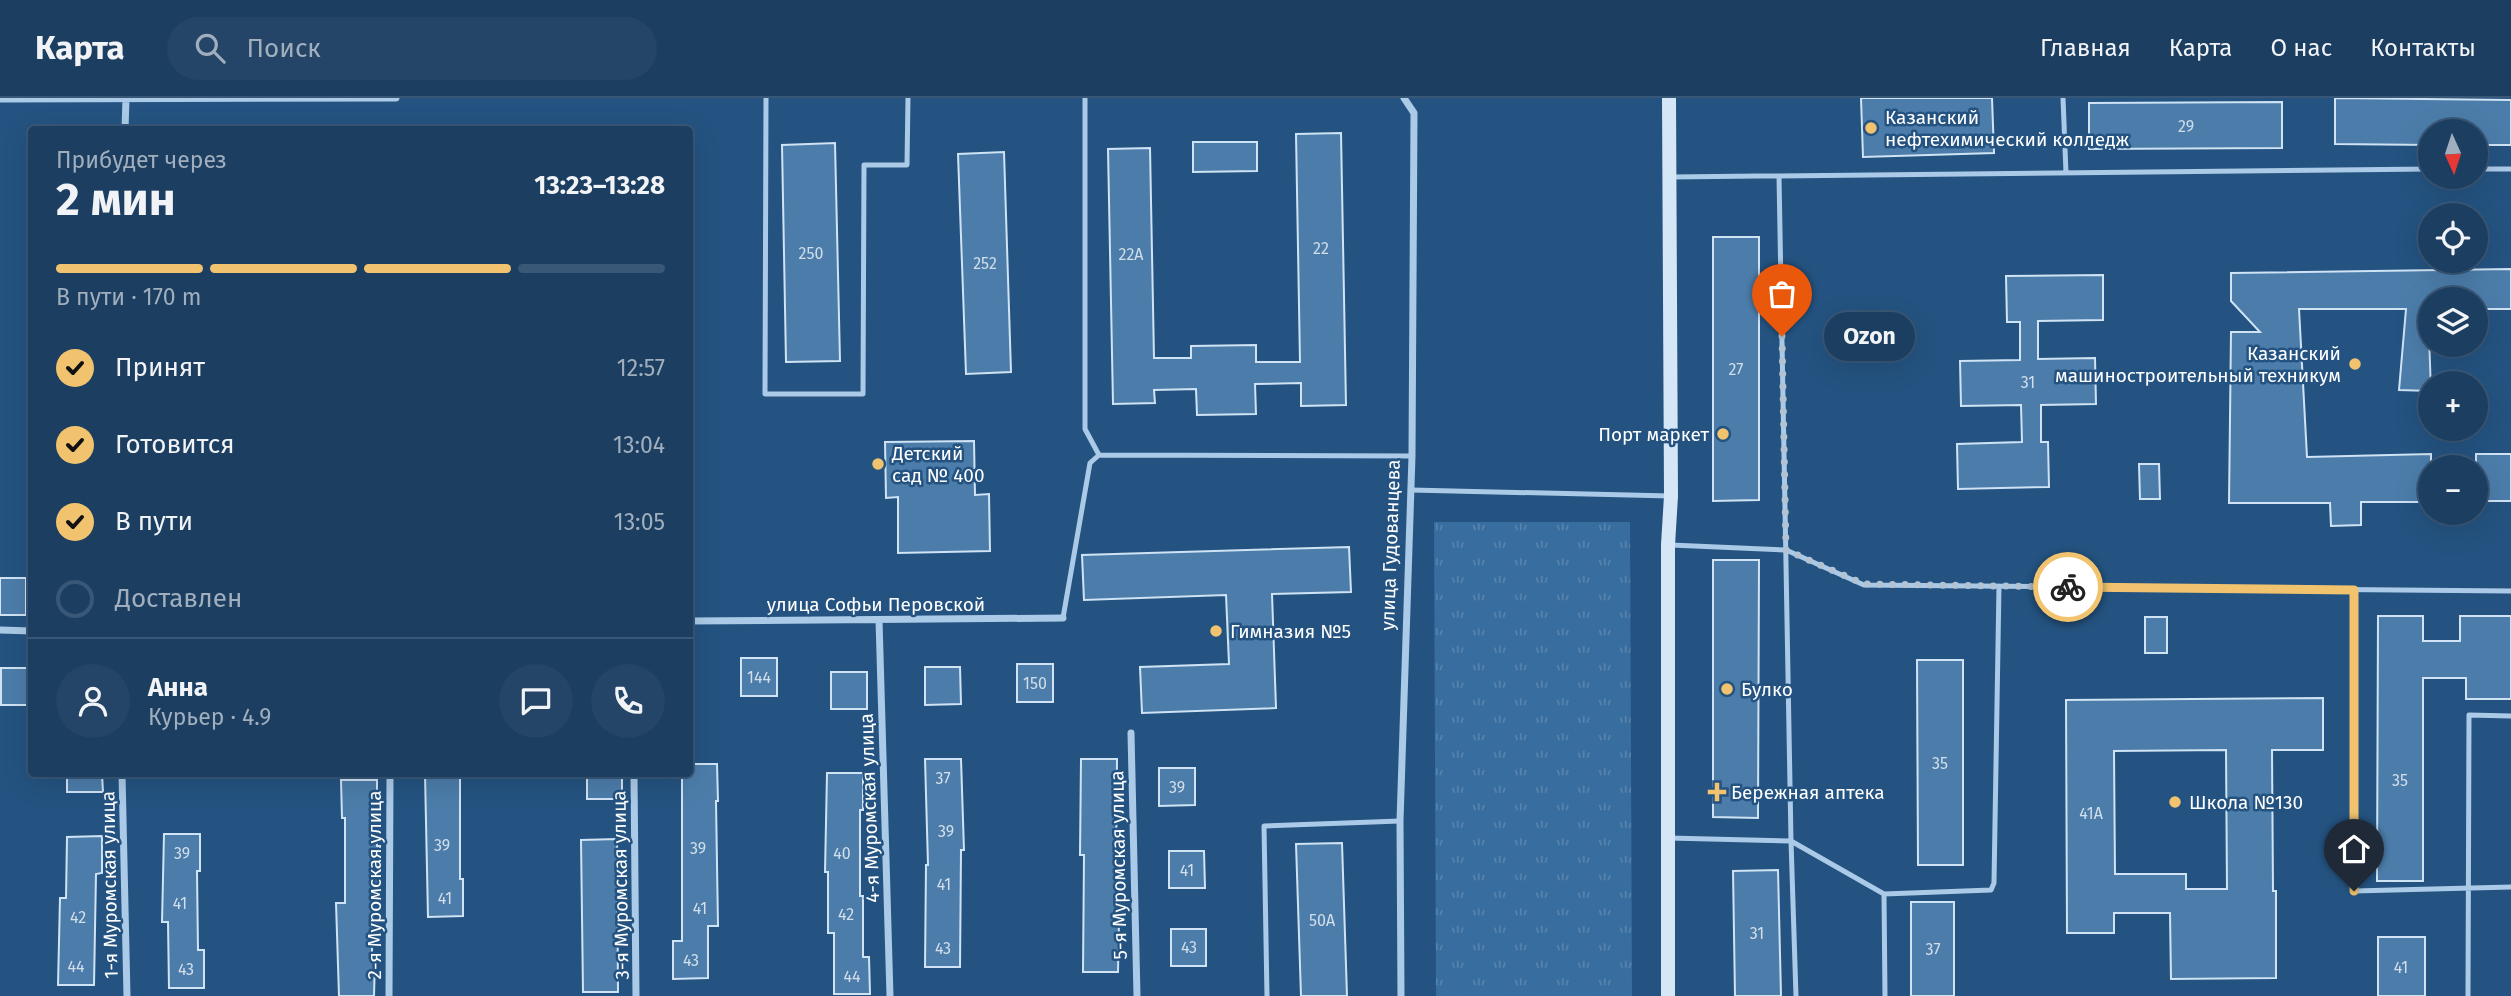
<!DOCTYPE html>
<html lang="ru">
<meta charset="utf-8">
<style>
body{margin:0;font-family:"Fira Sans",sans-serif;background:#244567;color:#f1f3f6;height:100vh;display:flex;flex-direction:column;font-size:26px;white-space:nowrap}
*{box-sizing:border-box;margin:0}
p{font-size:23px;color:#a0aebd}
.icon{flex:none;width:38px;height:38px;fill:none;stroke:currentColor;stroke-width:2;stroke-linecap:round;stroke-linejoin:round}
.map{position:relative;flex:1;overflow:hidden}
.side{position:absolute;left:28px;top:28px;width:665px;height:651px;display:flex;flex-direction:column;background:#1b3e61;border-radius:7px;box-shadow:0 7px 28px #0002,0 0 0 2px #395776}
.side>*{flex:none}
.needle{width:46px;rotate:177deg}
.controls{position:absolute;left:2418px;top:21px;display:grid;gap:14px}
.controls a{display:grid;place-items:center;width:70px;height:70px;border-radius:50%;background:#1b3e61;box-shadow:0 7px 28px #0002,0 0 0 2px #395776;font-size:35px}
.pin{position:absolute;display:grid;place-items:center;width:60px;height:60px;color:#fff;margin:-72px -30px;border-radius:50% 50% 50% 0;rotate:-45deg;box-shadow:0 0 7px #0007}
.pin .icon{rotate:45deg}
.courier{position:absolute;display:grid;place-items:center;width:70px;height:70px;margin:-35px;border:5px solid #f1c36f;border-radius:50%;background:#fff;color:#222;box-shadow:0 2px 9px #0007}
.bubble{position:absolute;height:49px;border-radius:24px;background:#1b3e61;box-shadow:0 7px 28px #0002,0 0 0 2px #395776;font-size:23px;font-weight:700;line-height:49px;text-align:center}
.headline em{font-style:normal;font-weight:700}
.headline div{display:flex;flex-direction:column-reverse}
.headline{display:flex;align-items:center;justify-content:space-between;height:119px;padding:0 28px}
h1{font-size:46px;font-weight:700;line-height:52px}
.bar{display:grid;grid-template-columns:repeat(4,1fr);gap:10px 7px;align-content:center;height:84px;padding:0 28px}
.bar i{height:9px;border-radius:5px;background:#395776}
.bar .active{background:#f1c36f}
.bar p{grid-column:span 4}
.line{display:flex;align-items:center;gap:18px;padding:0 28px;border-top:2px solid #395776}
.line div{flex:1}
.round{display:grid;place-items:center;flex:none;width:74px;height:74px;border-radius:37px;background:#244567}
ol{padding:0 28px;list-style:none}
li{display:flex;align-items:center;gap:21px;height:77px}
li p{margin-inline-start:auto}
li .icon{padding:7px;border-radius:50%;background:#f1c36f;color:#111;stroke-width:4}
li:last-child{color:#a0aebd}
li i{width:38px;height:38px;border:4px solid #395776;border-radius:50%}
header{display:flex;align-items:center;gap:42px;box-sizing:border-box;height:98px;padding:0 35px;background:#1b3e61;border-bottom:2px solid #395776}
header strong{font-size:33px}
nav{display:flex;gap:38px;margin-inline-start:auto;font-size:24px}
.search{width:490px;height:63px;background:#244567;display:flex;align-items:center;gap:18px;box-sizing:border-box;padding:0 24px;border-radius:38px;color:#a0aebd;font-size:26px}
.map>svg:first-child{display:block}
</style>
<header>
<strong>Карта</strong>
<div class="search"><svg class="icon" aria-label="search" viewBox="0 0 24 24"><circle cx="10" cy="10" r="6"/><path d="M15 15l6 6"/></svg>Поиск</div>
<nav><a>Главная</a><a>Карта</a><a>О нас</a><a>Контакты</a></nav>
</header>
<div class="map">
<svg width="2511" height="898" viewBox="0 0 2511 898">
<defs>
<pattern id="grass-tufts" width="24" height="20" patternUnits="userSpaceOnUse" patternTransform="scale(1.75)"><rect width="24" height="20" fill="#386d9f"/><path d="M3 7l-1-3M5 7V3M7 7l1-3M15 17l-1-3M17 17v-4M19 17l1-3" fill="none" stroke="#5683ad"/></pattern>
</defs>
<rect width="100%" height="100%" fill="#245381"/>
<path fill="url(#grass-tufts)" d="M1434,424H1630L1632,898H1436Z"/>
<path fill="#4c7daa" stroke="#cfe3f5" stroke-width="2" fill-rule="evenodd" d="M1861,0H1992L1994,55L1863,59Z
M2335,0L2511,2V47H2476V33H2431V47L2335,46Z
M2282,4V50L2089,51V5Z
M1341,35L1346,307L1301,308V285L1255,286L1256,316L1197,317L1196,291L1154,292L1155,305L1113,306L1108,51L1150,50L1154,260H1191V248L1256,247V264H1300L1296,36Z
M1193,44H1257V73L1193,74Z
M835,45L840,263L786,264L782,47Z
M1004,54L1011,274L966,276L958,56Z
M1713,139H1759V402L1713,403Z
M2511,171V211H2476V201H2431V211H2428L2431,293L2399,292L2406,211H2299L2307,359L2431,356V404H2361V427L2331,428L2330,405H2229L2231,234H2260L2231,203V175Z
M2103,177V222L2038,223V261L2095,260L2096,306L2041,307V344H2048L2049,389L1958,391L1957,346L2022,344L2021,307L1961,308L1960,263L2020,262V224H2007L2006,178Z
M974,343L975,397L989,396L990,453L898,455V399L886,400L885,344Z
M2476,356H2511V403H2476Z
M2139,366H2159L2160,401H2140Z
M1349,449L1351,494L1272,496L1276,610L1142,615L1140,569L1229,566L1226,497L1084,502L1082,457Z
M1713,462H1759L1758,720L1713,719Z
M0,480H26V517H0Z
M2378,518H2423V543H2460V518H2511V601H2466V580H2423V783H2377Z
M2145,519H2167V555H2145Z
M741,560H777V598H741Z
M1917,562H1963V767H1918Z
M1017,566H1053V604H1017Z
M925,569H960L961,606L925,607Z
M1,570H32V607H1Z
M831,574H867V611H831Z
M2323,600V652H2272L2273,793H2276V880L2171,881L2170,815H2114V835H2067L2066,602ZM2226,652L2227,791H2186V776H2115L2114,653Z
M925,661H961L964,752H961L960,869H925L926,767H928Z
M1081,661H1117L1116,775H1120L1118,874H1083L1084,757H1080Z
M690,666H717L718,703H716L718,828H708V880L673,881V843H682V676H690Z
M1159,670H1195V707L1159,708Z
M827,675H863V712H860V798H863V859H869L870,896H834V835H828V774H825Z
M67,676H102L103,694H67Z
M425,676H460V781H463V818L428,819Z
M587,676H622V701H587Z
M341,682H377V748H380V786H372V861H375L374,898H339L336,805H345V720H342Z
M164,736H200V773H197L198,852H204V890H169L168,824H162Z
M102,738V775L96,776L94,887H58L60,800H66L67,739Z
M617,741L618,894H583L581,742Z
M1342,745L1347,898H1301L1296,746Z
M1169,753H1204L1205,790H1169Z
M1778,772L1781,898H1735L1733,773Z
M1911,804H1954V898H1911Z
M1171,831H1206V868H1171Z
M2378,839H2425V898H2378Z"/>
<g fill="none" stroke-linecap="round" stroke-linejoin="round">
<path stroke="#abcae7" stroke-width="5" d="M766,0L765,296H863L864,67H907L908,0
M2063,0L2066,75
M2476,71H2511
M1672,79L2431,71
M1099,357L1412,358
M1411,392L1671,398
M1671,447L1786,452L1864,487L2511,493
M2354,492V793L2511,789
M1063,520L1090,365L1099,357L1085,331V0
M1669,740L1791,743L1779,78
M1791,743L1884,796L1991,792L1994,785L1999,488
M1791,743L1796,898
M1884,796L1885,898
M1267,898L1264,728L1400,723
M2468,898L2469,617L2511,618"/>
<path stroke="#abcae7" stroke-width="7" d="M0,1L396,0
M125,32L126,0
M879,522L890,898
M690,523L1063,520
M0,532L32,533
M1131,635L1137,898
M122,676L127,898
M634,676L636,898
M389,898L390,676
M1401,898L1400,723L1412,358L1414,15L1404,0"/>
<path stroke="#d5e6f6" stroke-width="14" d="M1668,898V447L1671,398L1669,0"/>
</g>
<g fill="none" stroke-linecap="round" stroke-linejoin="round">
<path stroke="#b2c3d3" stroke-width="7" stroke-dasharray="0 12.6" d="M1782,238L1786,452L1864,486L2068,489"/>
<path stroke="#f1c36f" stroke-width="9" d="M2068,489L2354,492V793"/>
</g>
<g fill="#f1c36f" stroke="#245381" stroke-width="2.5">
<circle cx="1871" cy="30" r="7"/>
<circle cx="2355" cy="266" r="7"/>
<circle cx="1723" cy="336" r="7"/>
<circle cx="878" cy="366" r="7"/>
<circle cx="1216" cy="533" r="7"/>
<circle cx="1727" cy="591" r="7"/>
<path d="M1713.5 683.5h7v7h7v7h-7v7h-7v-7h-7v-7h7z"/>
<circle cx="2175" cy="704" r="7"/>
</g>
<g text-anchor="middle" stroke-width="5" stroke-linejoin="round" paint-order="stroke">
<g font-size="16" fill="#d2deea">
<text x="2186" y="34">29</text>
<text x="1321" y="156">22</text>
<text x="811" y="161">250</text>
<text x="1131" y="162">22А</text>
<text x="985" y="171">252</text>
<text x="1736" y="277">27</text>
<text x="2028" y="290">31</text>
<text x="759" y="585">144</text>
<text x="1035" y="591">150</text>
<text x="1940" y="671">35</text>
<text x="943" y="686">37</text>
<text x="2400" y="688">35</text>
<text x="1177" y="695">39</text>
<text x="2091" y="721">41А</text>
<text x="946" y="739">39</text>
<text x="442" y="753">39</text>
<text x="698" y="756">39</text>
<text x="182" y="761">39</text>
<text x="842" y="761">40</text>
<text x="1187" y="778">41</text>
<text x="944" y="792">41</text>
<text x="445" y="806">41</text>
<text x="180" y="811">41</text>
<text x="700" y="816">41</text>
<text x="846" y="822">42</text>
<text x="78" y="825">42</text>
<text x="1322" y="828">50А</text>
<text x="1757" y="841">31</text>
<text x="1189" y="855">43</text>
<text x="943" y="856">43</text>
<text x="1933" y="857">37</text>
<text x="691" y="868">43</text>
<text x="76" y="874">44</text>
<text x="2401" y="875">41</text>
<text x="186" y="877">43</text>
<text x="852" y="884">44</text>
</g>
<g font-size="19" fill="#fff" stroke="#245381" text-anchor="start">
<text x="1885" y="26">Казанский<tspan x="1885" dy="22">нефтехимический колледж</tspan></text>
<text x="2341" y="262" text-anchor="end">Казанский<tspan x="2341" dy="22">машиностроительный техникум</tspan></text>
<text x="1709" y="343" text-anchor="end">Порт маркет</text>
<text x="892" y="362">Детский<tspan x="892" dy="22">сад № 400</tspan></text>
<text x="1230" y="540">Гимназия №5</text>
<text x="1741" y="598">Булко</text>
<text x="1731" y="701">Бережная аптека</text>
<text x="2189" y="711">Школа №130</text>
</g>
<g font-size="19" fill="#fff" stroke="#245381">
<text transform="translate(1390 447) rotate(-88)" y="7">улица Гудованцева</text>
<text x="876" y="513">улица Софьи Перовской</text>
<text transform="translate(869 710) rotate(-92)" y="7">4-я Муромская улица</text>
<text transform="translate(1118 767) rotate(-91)" y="7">5-я Муромская улица</text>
<text transform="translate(109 787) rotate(-91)" y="7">1-я Муромская улица</text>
<text transform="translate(374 787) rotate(-90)" y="7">2-я Муромская улица</text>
<text transform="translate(620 787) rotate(-91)" y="7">3-я Муромская улица</text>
</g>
</g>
</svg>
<div class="controls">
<a><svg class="needle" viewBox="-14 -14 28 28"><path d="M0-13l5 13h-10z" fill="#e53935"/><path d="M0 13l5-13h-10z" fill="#a0aebd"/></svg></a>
<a><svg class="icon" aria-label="locate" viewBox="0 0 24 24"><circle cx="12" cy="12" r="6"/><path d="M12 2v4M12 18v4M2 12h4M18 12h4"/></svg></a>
<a><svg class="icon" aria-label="layers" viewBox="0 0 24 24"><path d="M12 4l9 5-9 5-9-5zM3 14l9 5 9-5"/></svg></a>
<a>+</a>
<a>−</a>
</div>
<div class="pin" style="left:1782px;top:238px;background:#ea580c"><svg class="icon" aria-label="bag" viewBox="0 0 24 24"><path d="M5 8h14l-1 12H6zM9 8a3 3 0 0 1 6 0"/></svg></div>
<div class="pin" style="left:2354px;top:793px;background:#1f2937"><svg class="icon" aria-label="home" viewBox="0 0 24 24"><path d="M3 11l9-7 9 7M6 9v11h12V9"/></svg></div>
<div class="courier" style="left:2068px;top:489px"><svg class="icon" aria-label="bike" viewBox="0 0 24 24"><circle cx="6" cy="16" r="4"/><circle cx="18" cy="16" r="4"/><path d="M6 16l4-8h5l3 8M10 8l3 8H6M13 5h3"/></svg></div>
<div class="bubble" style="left:1824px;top:214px;width:91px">Ozon</div>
<section class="side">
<div class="headline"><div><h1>2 мин</h1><p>Прибудет через</p></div><em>13:23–13:28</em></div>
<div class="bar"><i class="active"></i><i class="active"></i><i class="active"></i><i></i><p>В пути · 170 m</p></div>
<ol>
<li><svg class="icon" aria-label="check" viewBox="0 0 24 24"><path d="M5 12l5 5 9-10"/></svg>Принят<p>12:57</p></li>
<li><svg class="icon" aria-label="check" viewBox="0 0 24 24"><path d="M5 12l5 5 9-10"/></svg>Готовится<p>13:04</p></li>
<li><svg class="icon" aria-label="check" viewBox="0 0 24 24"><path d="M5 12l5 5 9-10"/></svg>В пути<p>13:05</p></li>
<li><i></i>Доставлен</li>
</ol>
<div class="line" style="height:126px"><a class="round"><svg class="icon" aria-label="person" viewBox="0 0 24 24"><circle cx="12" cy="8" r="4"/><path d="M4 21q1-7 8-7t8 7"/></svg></a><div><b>Анна</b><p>Курьер · 4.9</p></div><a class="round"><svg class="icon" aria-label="chat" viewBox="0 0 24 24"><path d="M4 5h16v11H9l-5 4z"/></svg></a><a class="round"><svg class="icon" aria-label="phone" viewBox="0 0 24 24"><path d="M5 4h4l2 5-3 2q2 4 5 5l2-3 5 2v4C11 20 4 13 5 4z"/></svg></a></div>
</section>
</div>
